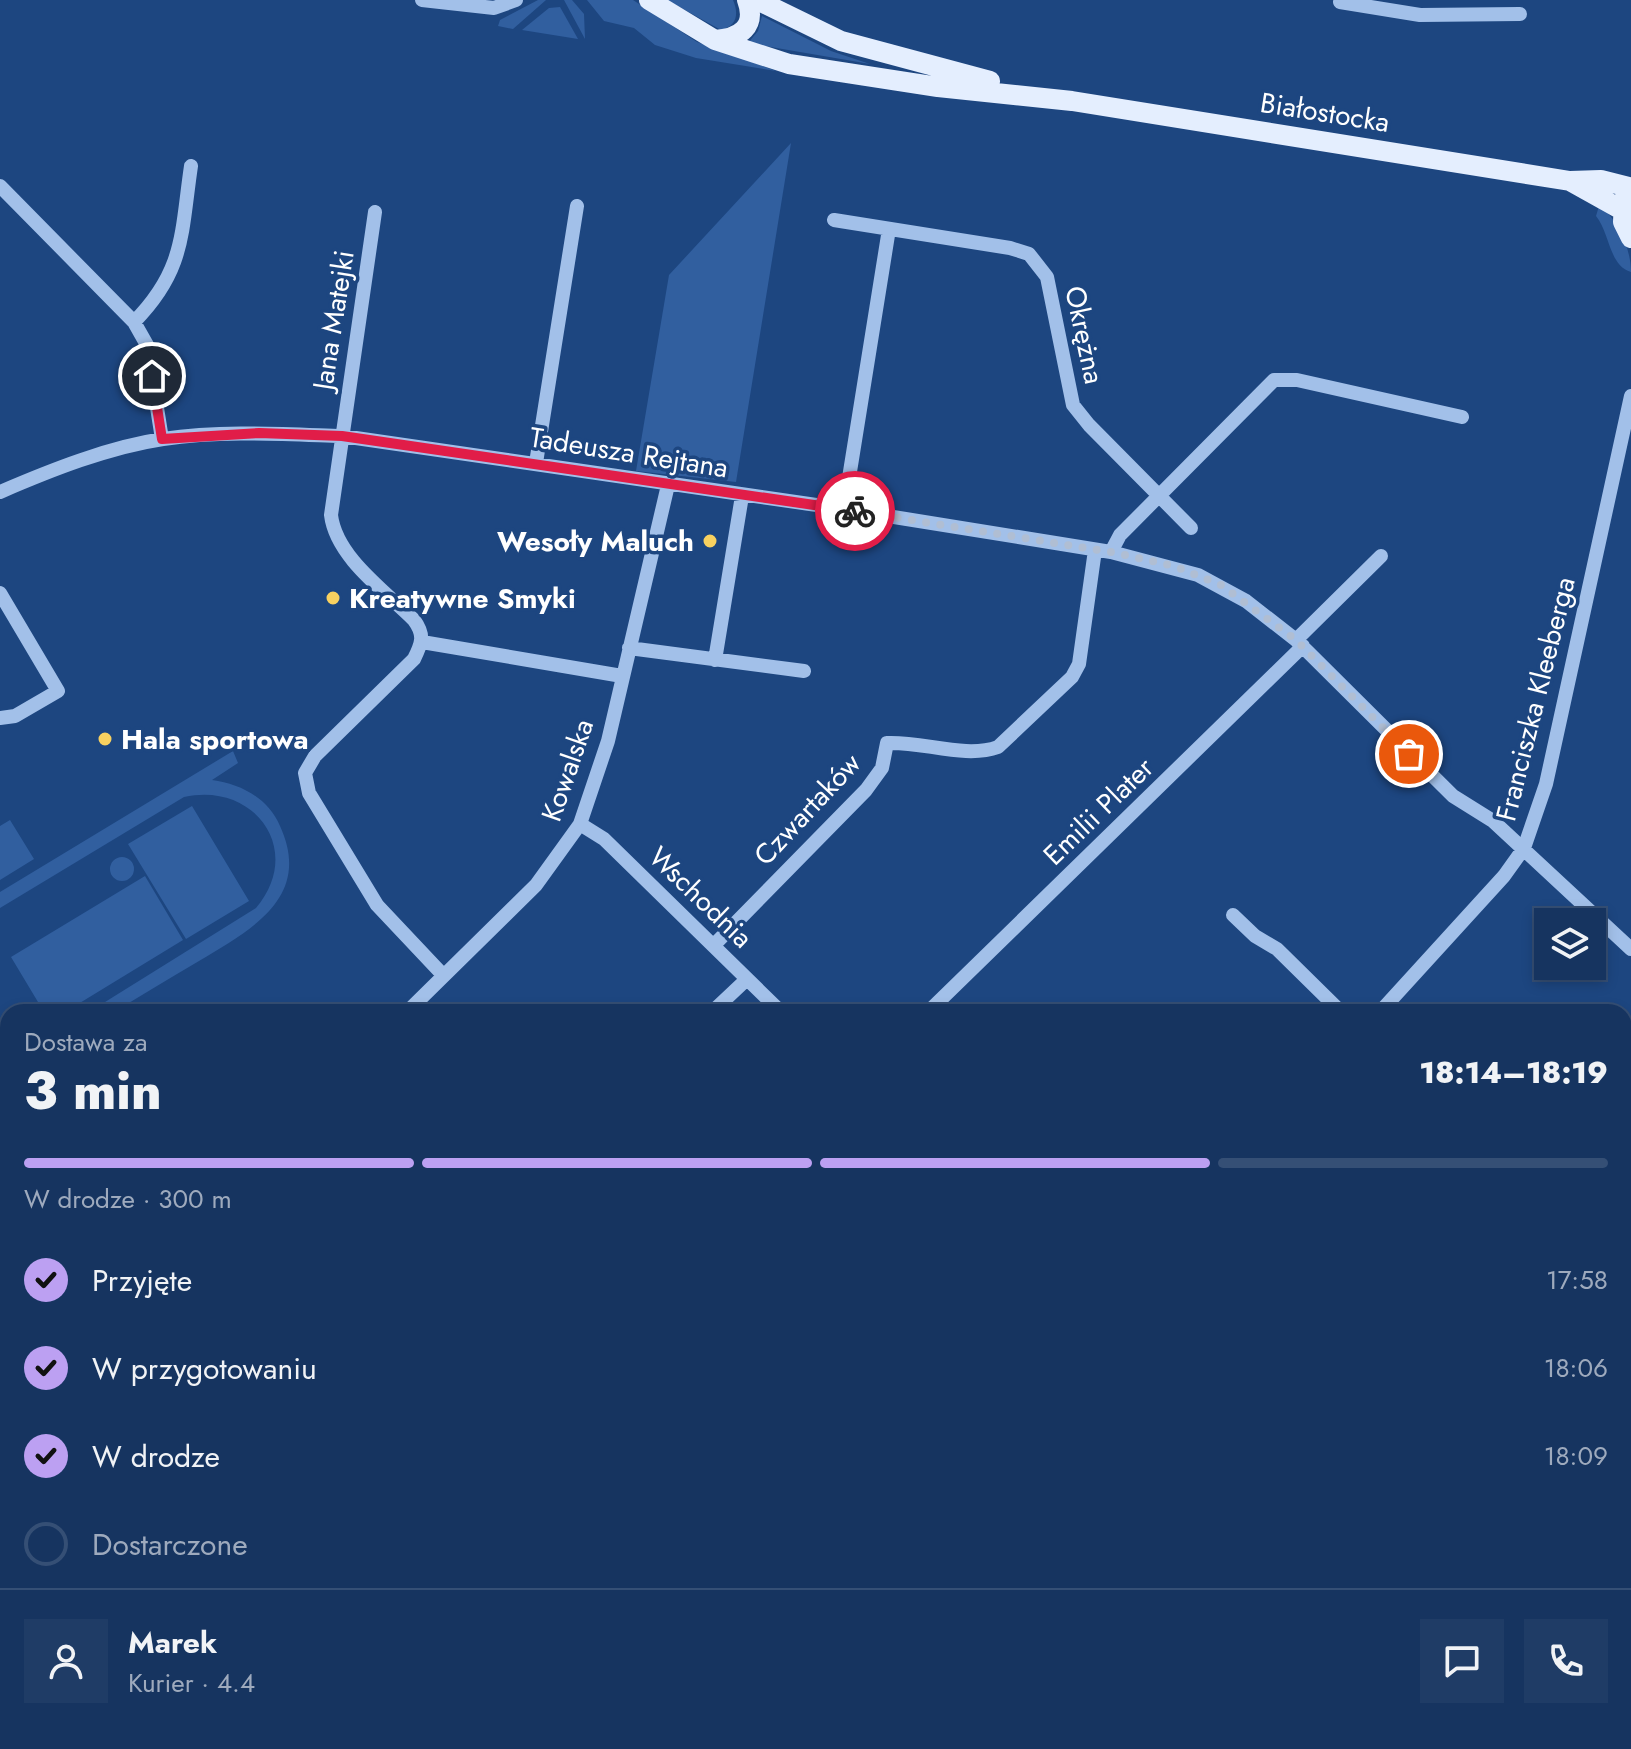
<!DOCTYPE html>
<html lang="pl">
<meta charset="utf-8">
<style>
body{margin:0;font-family:Jost,sans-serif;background:#1f3c66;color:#f1f3f6;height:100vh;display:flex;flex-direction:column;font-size:30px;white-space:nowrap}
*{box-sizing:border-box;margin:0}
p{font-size:26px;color:#9eaabd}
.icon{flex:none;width:44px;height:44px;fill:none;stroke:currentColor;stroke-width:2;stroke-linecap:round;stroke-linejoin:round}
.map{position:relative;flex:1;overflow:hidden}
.panel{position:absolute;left:0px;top:1004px;width:1632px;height:746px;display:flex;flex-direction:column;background:#163460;border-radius:24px 24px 0 0;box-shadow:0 4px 12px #0003,0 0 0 2px #354f75}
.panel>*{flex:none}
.buttons{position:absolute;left:1534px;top:908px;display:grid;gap:16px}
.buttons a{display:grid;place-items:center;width:72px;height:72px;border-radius:0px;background:#163460;box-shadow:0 4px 12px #0003,0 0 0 2px #354f75;font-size:40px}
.pin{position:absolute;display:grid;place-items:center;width:68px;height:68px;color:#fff;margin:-34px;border:4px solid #fff;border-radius:50%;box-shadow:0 2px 8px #0007}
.courier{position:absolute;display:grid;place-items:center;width:80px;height:80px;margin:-40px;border:6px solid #e11d48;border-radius:50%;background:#fff;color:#222;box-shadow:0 2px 10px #0007}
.headline em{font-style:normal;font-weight:800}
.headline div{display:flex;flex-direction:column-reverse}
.headline{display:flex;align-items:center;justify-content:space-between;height:136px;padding:0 24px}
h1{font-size:52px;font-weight:800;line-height:60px}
.bar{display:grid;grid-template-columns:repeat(4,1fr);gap:12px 8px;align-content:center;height:96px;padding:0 24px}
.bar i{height:10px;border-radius:6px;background:#354f75}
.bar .on{background:#bca0f2}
.bar p{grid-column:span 4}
.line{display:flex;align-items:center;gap:20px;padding:0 24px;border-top:2px solid #354f75}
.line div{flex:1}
.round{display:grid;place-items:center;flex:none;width:84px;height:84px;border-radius:0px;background:#1f3c66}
ol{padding:0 24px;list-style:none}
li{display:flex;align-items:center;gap:24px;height:88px}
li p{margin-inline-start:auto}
li .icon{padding:8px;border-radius:50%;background:#bca0f2;color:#111;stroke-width:4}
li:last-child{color:#9eaabd}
li i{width:44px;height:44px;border:4px solid #354f75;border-radius:50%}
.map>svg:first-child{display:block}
</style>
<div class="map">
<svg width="1631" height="1749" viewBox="0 0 1631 1749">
<rect width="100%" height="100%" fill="#1d4680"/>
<path fill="#315f9f" d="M538,0H546L513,29L498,26L500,20Z
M564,0H572L584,14L585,39Z
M587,0H633L697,42L776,71L696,58L655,45L634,28L604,21Z
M667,0H733C739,14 737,26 721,30Z
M560,7L578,39L522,30L549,8Z
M762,16L831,51L870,64L748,43L758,31Z
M791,143L736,482L636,471L669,275Z
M1599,206C1619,219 1631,250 1631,272C1609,266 1610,233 1596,216Z
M233,751L238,763L212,780C241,784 268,798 280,826C313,898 250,930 199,961C170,978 142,995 114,1012H89L256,908C305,850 254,781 184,797L0,908V892Z
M192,806L249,901L186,939L128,844Z
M10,820L34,859L0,880V826Z
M110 869a12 12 0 1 1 24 0a12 12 0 1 1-24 0Z
M145,876L183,940L65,1012H44L11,957Z
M1631,1618V1749H1605L1597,1742H1624V1626Z
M568,1742H608L604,1749H562Z"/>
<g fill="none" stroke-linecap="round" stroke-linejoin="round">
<path stroke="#a2c0e9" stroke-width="14" d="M422,0L494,8L516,0
M1340,2L1420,15L1520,14
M0,186L134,322L147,345L162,439
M375,212L331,515C336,557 385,591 414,620C425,635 422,643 414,659L315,756L305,773L309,793L377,905L443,975
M834,220L1010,248L1029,254L1047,277L1073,405L1089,425L1191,528
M134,322C185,270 181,234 191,166
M536,463L577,206
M0,492C51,470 109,447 163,439C222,430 283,434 342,436L844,509L1111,552L1198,575L1246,601L1296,640L1453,796L1493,821L1631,949
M844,509L889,229
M1111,552L1120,535L1274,380H1297L1462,417
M0,593L58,691L15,716L0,718
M1296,640L1381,556
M422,642L622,676
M629,648L804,671
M715,660L742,496
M580,824L604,839L781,1012
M1233,915L1255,936L1277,949L1341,1012
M714,945L866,790L882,768L887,743C922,741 965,759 998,747L1072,677L1079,664L1095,550
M407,1012L536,885L580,824L608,741L668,485
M712,1012L747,979
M928,1012L1303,646
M1380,1012L1504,876L1524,848L1546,784L1631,396
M0,1171L8,1176
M0,1483L8,1478
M0,1673L8,1681
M0,1701L8,1694
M80,1742L85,1749
M1571,1742L1579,1749
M292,1749L297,1742
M464,1749L470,1742
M703,1749L710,1742"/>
<path stroke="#e4eefe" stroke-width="20" d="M649,0L715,40L789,64L938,87L1072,101L1570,181L1601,180L1629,187
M757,0L841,41L990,81
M715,40C740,38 757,27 747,0
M1570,181L1622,210
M1624,199L1623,222L1631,238
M0,1591L8,1602
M117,1742L123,1749"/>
</g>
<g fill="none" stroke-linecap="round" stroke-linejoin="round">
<path stroke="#b0bed3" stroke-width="8" stroke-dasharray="0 14.4" d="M855,511L1111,552L1174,566L1221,585L1296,640L1409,754"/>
<path stroke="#e11d48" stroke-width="10" d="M152,376L162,439L259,433L342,436L855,511"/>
</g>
<g fill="#f8d160" stroke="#1d4680" stroke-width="3">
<circle cx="710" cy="541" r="8"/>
<circle cx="333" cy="598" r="8"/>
<circle cx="105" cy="739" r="8"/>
</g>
<g text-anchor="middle" stroke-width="7" stroke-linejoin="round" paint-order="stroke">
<g font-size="28" fill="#fff" stroke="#1d4680">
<text transform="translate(1325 112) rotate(9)" y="10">Białostocka</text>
<text transform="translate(333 320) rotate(-81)" y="10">Jana Matejki</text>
<text transform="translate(1085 335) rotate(78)" y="10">Okrężna</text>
<text transform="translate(629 452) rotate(9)" y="10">Tadeusza Rejtana</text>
<text transform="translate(1535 699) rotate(-76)" y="10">Franciszka Kleeberga</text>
<text transform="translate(567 770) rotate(-71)" y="10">Kowalska</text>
<text transform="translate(807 809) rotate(-47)" y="10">Czwartaków</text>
<text transform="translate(1098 811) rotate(-44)" y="10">Emilii Plater</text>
<text transform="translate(701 897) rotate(44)" y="10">Wschodnia</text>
</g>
<g font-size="28" font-weight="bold" fill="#fff" stroke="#1d4680" text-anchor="start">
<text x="694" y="551" text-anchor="end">Wesoły Maluch</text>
<text x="349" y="608">Kreatywne Smyki</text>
<text x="121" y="749">Hala sportowa</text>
</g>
</g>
</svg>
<div class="buttons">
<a><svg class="icon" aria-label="layers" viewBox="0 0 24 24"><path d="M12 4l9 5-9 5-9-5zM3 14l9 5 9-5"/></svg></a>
</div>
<div class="pin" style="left:1409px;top:754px;background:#ea580c"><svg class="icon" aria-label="bag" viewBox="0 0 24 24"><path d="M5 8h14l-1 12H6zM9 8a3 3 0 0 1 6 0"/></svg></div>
<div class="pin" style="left:152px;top:376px;background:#1f2937"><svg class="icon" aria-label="home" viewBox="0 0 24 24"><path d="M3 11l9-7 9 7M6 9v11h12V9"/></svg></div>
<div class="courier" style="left:855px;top:511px"><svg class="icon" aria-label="bike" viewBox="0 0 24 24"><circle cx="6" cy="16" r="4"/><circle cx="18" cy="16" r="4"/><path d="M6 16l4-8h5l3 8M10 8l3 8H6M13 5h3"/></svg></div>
<section class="panel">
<div class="headline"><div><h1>3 min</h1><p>Dostawa za</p></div><em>18:14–18:19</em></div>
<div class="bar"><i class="on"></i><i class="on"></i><i class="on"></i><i></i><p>W drodze · 300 m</p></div>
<ol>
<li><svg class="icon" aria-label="check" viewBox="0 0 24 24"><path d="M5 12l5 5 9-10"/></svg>Przyjęte<p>17:58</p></li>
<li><svg class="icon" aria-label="check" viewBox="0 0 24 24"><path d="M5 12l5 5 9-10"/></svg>W przygotowaniu<p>18:06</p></li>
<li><svg class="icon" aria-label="check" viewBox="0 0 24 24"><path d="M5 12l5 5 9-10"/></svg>W drodze<p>18:09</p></li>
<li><i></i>Dostarczone</li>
</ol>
<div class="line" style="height:144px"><a class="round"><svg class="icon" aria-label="person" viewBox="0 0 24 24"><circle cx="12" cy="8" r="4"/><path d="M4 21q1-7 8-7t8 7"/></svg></a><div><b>Marek</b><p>Kurier · 4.4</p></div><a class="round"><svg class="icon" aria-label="chat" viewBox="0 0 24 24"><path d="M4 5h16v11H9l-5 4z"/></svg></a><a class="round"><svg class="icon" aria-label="phone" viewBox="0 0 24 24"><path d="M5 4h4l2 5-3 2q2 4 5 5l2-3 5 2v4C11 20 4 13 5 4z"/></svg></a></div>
</section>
</div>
